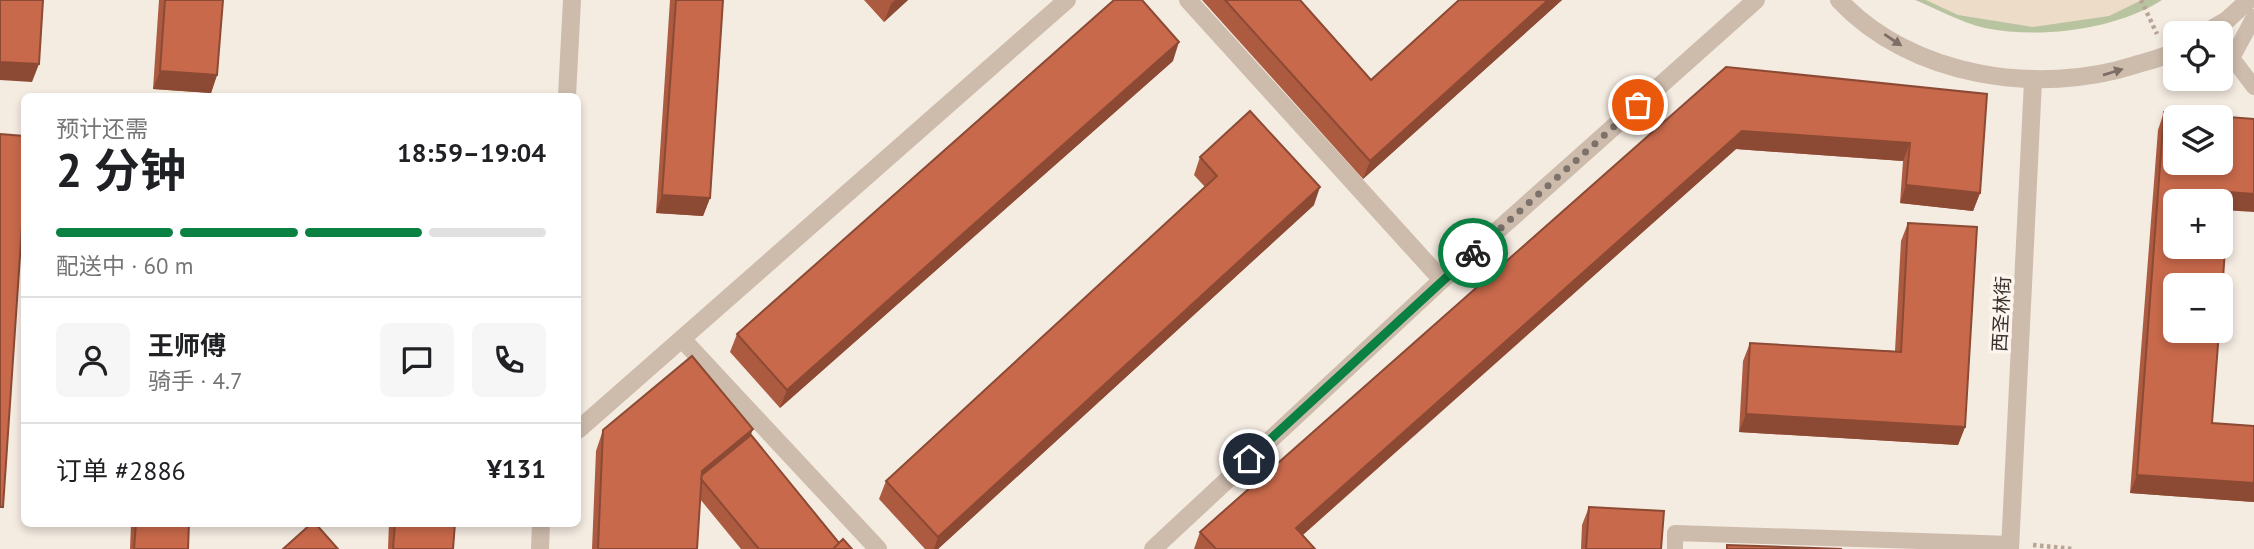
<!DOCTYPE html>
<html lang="zh">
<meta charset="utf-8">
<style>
body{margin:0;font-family:"PT Sans","Noto Sans SC",sans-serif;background:#f6f6f6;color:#202124;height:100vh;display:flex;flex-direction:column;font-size:26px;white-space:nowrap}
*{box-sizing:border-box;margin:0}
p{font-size:23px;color:#757577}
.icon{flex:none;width:38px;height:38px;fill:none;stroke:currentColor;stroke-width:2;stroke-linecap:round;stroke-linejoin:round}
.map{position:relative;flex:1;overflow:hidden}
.side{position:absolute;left:21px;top:93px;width:560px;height:434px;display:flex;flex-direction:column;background:#fff;border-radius:10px;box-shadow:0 4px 10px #0003}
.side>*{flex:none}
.tools{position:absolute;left:2163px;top:21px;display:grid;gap:14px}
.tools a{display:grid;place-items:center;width:70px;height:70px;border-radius:10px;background:#fff;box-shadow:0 4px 10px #0003;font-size:35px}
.pin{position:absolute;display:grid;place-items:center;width:60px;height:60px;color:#fff;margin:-30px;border:4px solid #fff;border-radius:50%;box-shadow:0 2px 7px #0007}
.courier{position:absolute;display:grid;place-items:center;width:70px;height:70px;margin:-35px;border:5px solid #0b8043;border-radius:50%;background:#fff;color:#222;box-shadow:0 2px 9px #0007}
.summary em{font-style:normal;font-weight:700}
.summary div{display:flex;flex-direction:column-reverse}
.summary{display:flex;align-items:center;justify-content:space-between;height:119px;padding:0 35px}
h1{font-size:46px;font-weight:700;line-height:52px}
.bar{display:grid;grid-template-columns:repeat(4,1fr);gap:10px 7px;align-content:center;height:84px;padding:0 35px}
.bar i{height:9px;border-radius:5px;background:#e0e0e0}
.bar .active{background:#0b8043}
.bar p{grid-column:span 4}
.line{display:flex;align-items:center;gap:18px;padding:0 35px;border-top:2px solid #e0e0e0}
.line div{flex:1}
.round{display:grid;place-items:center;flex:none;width:74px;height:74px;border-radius:10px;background:#f6f6f6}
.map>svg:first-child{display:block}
</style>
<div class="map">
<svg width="2254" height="549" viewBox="0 0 2254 549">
<rect width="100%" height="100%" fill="#f4ebe1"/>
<path fill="#b8c4a0" d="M1915,0H2162C2115,30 2040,39 1985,28C1962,23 1937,9 1915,0Z"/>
<path fill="#ecdcc8" d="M1926,0H2142L2109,16L2033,27L1958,15Z"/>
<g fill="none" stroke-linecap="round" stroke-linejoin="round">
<path stroke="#b9a596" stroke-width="4.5" stroke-dasharray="3.5 3.5" stroke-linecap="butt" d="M2141,0L2157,34
M2033,545L2074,549"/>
<path stroke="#cdbbac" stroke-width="16" d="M2254,17L2232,58L2254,87
M1675,549V533L2011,544"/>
<path stroke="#cdbbac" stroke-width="18" d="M1188,0L1442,280
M682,339L878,549
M578,430L1067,0"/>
<path stroke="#cdbbac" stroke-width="18" d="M1839,0C1911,77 2038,96 2135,65C2148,61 2163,58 2175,51
M2205,33L2227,20L2249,0
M567,96L572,0
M540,549L541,523
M1153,549L1442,280L1756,0
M2010,549L2033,81"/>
</g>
<path fill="#ac5a40" d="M159,0H223L217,75L211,93L153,89Z
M670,0H723L710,198L703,216L656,213Z
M864,0H908L884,22Z
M1202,0H1300L1371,80L1459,0H1562L1363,179Z
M1173,61L780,408L730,352L737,334Z
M1726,67L1987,94L1980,193L1973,211L1900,203L1903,161L1736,149L1303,535L1315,549H1194L1200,532Z
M2164,112L2228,211L2212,423L2254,426V502L2130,493L2158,130Z
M1200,157L1314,205L938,549H925L879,499L886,481L1205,187L1194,175Z
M1908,223L1965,427L1958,445L1739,432L1743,361L1750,343L1895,351L1901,241Z
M603,430L751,435L839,543L852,549H741L700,499L697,549H592L596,451Z
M1589,507L1661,549H1581L1582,525Z
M131,523H189L188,549H130Z
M389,523H455L453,549H388Z"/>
<path fill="#8c4a34" d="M895,0H908L884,22L891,4Z
M1548,0H1562L1363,179L1370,161Z
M1179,42L1173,61L780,408L787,390Z
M0,62L39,64L32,82L0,80Z
M160,71L217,75L211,93L153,89Z
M1742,131L1910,143L1903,161L1736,149L1290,546L1296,528Z
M1906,185L1980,193L1973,211L1900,203Z
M1320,187L1314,205L938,549H934L938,537Z
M2229,192L2254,194V212L2223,210Z
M662,195L710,198L703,216L656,213Z
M1746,414L1965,427L1958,445L1739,432Z
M753,429L745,450L700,477L702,471Z
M2137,475L2254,483V502L2130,493Z"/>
<path fill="#c8694b" stroke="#8c4a34" stroke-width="2" fill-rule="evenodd" d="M0,0H43L39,64L0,62Z
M165,0H223L217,75L160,71Z
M676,0H723L710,198L662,195Z
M1114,0H1142L1179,42L787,390L737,334Z
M1225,0H1300L1371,80L1459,0H1548L1370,161Z
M1726,67L1987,94L1980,193L1906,185L1910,143L1742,131L1296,528L1315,549H1216L1200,532Z
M1250,111L1320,187L938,537L886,481L1217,176L1200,157Z
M2164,112L2254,119V194L2229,192L2221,307V285H2175V331H2219L2212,423L2254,426V483L2137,475ZM2175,117H2221V163H2175ZM2175,201H2221V247H2175Z
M0,134L24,136V197L3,507H0Z
M1908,223L1977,227L1965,427L1746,414L1750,343L1901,352Z
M692,356L753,429L702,471L697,549H598L603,430Z
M751,435L839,543L833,549H759L701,479L702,475Z
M1589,507L1664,511L1661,549H1586Z
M136,523H189L188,549H134Z
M312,523H315L338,549H283Z
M395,523H455L453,549H393Z
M843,539L852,549H833Z
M1727,545L1842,549H1727Z"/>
<defs><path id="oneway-solid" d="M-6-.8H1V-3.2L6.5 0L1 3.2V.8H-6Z" transform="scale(1.75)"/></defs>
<g fill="#7d6f65">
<use href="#oneway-solid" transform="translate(1893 40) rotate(34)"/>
<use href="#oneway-solid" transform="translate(2113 72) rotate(-17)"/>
</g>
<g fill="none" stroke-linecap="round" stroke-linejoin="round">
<path stroke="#7c716b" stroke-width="7" stroke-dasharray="0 12.6" d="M1473,253L1638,105"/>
<path stroke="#0b8043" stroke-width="9" d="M1249,459L1473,253"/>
</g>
<g text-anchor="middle" stroke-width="7" stroke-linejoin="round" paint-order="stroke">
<g font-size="19" fill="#3b302b" stroke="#fbf5ee">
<text transform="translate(2001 314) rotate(-87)" y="7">西圣林街</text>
</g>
</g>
</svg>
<div class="tools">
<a><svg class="icon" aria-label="locate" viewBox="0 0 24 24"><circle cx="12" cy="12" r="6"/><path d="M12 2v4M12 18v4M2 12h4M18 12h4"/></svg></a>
<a><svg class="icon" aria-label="layers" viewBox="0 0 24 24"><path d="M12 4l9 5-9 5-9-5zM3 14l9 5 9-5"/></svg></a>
<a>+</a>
<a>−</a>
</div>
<div class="pin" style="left:1638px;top:105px;background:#ea580c"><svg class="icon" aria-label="bag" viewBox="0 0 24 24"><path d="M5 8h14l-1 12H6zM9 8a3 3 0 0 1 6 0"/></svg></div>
<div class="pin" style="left:1249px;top:459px;background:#1f2937"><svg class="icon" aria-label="home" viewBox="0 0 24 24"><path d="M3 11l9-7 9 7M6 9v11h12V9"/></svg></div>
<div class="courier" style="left:1473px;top:253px"><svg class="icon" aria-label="bike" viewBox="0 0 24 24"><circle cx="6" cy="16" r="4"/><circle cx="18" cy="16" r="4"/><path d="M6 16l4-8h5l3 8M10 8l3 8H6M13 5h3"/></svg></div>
<section class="side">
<div class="summary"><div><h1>2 分钟</h1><p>预计还需</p></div><em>18:59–19:04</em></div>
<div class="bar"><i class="active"></i><i class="active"></i><i class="active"></i><i></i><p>配送中 · 60 m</p></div>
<div class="line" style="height:126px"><a class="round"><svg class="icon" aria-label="person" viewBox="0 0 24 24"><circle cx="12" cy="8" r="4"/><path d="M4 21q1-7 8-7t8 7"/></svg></a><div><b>王师傅</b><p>骑手 · 4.7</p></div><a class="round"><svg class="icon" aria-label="chat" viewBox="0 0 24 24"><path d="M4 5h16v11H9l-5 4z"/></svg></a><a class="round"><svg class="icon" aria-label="phone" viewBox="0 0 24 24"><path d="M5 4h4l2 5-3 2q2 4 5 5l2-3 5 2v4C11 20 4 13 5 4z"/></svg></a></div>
<div class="line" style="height:91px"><div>订单 #2886</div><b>¥131</b></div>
</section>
</div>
